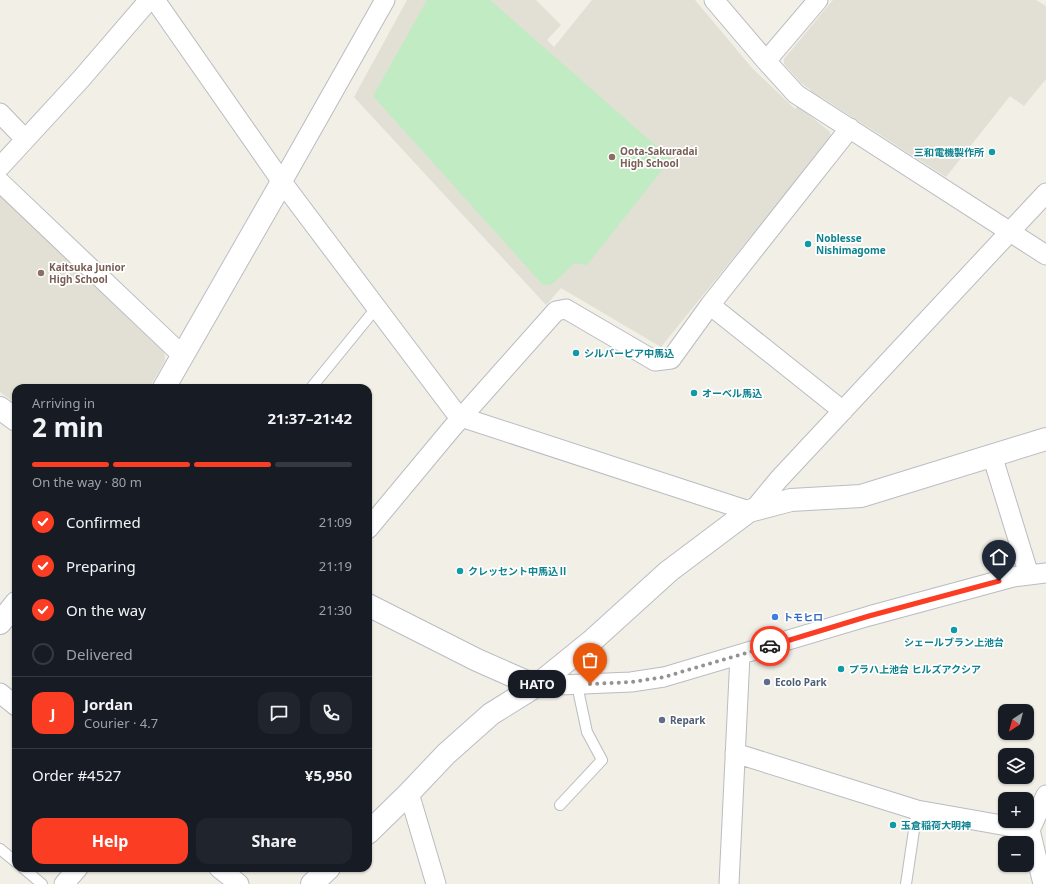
<!DOCTYPE html>
<meta charset="utf-8">
<style>
body{margin:0;font-family:"Noto Sans","Noto Sans JP",sans-serif;background:#20242c;color:#f1f3f6;height:100vh;display:flex;flex-direction:column;font-size:15px;white-space:nowrap}
*{box-sizing:border-box;margin:0}
p{font-size:13px;color:#9ea1a6}
.icon{flex:none;width:22px;height:22px;fill:none;stroke:currentColor;stroke-width:2;stroke-linecap:round;stroke-linejoin:round}
.map{position:relative;flex:1;overflow:hidden}
.panel{position:absolute;left:12px;top:384px;width:360px;height:488px;display:flex;flex-direction:column;background:#171b24;border-radius:12px;box-shadow:0 1px 3px #0004}
.panel>*{flex:none}
.needle{width:26px;rotate:216deg}
.fabs{position:absolute;left:998px;top:704px;display:grid;gap:8px}
.fabs a{display:grid;place-items:center;width:36px;height:36px;border-radius:8px;background:#171b24;box-shadow:0 1px 3px #0004;font-size:20px}
.pin{position:absolute;display:grid;place-items:center;width:34px;height:34px;color:#fff;margin:-41px -17px;border-radius:50% 50% 50% 0;rotate:-45deg;box-shadow:0 0 4px #0007}
.pin .icon{rotate:45deg}
.courier{position:absolute;display:grid;place-items:center;width:40px;height:40px;margin:-20px;border:3px solid #fb3d23;border-radius:50%;background:#fff;color:#222;box-shadow:0 1px 5px #0007}
.bubble{position:absolute;height:28px;border-radius:12px;background:#171b24;box-shadow:0 1px 3px #0004;font-size:13px;font-weight:700;line-height:28px;text-align:center}
.overview em{font-style:normal;font-weight:700}
.overview div{display:flex;flex-direction:column-reverse}
.overview{display:flex;align-items:center;justify-content:space-between;height:68px;padding:0 20px}
h1{font-size:26px;font-weight:700;line-height:30px}
.bar{display:grid;grid-template-columns:repeat(4,1fr);gap:6px 4px;align-content:center;height:48px;padding:0 20px}
.bar i{height:5px;border-radius:3px;background:#363941}
.bar .on{background:#fb3d23}
.bar p{grid-column:span 4}
.line{display:flex;align-items:center;gap:10px;padding:0 20px;border-top:1px solid #363941}
.line div{flex:1}
.round{display:grid;place-items:center;flex:none;width:42px;height:42px;border-radius:12px;background:#20242c}
ol{padding:0 20px;list-style:none}
li{display:flex;align-items:center;gap:12px;height:44px}
li p{margin-inline-start:auto}
li .icon{padding:4px;border-radius:50%;background:#fb3d23;color:#fff;stroke-width:4}
li:last-child{color:#9ea1a6}
li i{width:22px;height:22px;border:2px solid #363941;border-radius:50%}
.cta{display:flex;gap:8px;margin-top:auto;padding:8px 20px}
.cta a{flex:1;height:46px;border-radius:12px;background:#fb3d23;color:#fff;font-size:16px;font-weight:700;line-height:46px;text-align:center}
.cta a+a{background:#20242c;color:#f1f3f6}
.map>svg:first-child{display:block}
</style>
<div class="map">
<svg width="1046" height="884" viewBox="0 0 1046 884">
<rect width="100%" height="100%" fill="#f1efe6"/>
<path fill="#e2dfd5" d="M407,0H536L561,25L547,40L554,47L592,0H695L752,68L795,109L811,90L801,83L784,64V59L833,0H1036L1046,6V79L1024,106L1010,96L946,177L821,97L808,114L830,132L831,137L661,347L561,288L546,305L354,97Z
M0,195L164,351L165,361L149,388H16V404L0,392Z"/>
<path fill="#c1ebc3" d="M427,0H490L671,159L587,265L575,263L552,284L543,285L373,96Z"/>
<g fill="none" stroke-linecap="round" stroke-linejoin="round">
<defs>
<path id="lane" d="M311,388L377,307
M560,805L602,760L587,732L577,685
M0,849L16,862
M23,868L42,884
M906,884L917,810"/>
<path id="street" d="M155,0L282,182L455,412L461,417L749,511
M714,0L766,61L796,94L1046,255
M766,61L818,0
M0,113L25,139
M0,167L81,79L149,0
M0,182L183,356
M282,182L385,0
M710,305L843,411
M992,455L1029,575
M755,508L779,479L1046,193
M368,529L452,428L556,311L566,309L655,361L671,359L710,305L850,128
M536,686L631,682L664,677L869,616L1013,577L1046,573
M0,693L16,706
M735,753L917,810L1030,830
M409,793L436,884
M219,868L239,884
M64,884L78,868
M729,884L740,655
M1043,884L1030,830L1046,795"/>
<path id="secondary" d="M164,388L282,182
M0,408L16,420
M368,605L477,660L536,686
M0,623L16,603
M368,833L409,793L446,754L491,714L536,686L594,639L669,571L749,511L791,500L861,496L1046,439
M312,884L329,868"/>
</defs>
<use href="#lane" stroke="#b9bcc1" stroke-width="12"/>
<use href="#street" stroke="#b9bcc1" stroke-width="21"/>
<use href="#secondary" stroke="#babdc3" stroke-width="24"/>
<use href="#lane" stroke="#fff" stroke-width="10"/>
<use href="#street" stroke="#fff" stroke-width="19"/>
<use href="#secondary" stroke="#fff" stroke-width="22"/>
</g>
<g fill="none" stroke-linecap="round" stroke-linejoin="round">
<path stroke="#919394" stroke-width="4" stroke-dasharray="0 7.2" d="M590,684L632,682L664,677L770,646"/>
<path stroke="#fb3d23" stroke-width="5" d="M770,646L869,616L999,581"/>
</g>
<g fill="#0f9aa8" stroke="#fff" stroke-width="1.5">
<circle cx="992" cy="152" r="4"/>
<circle cx="808" cy="244" r="4"/>
<circle cx="576" cy="353" r="4"/>
<circle cx="694" cy="393" r="4"/>
<circle cx="460" cy="571" r="4"/>
<circle cx="954" cy="630" r="4"/>
<circle cx="841" cy="669" r="4"/>
<circle cx="893" cy="825" r="4"/>
</g>
<g fill="#8d6e63" stroke="#fff" stroke-width="1.5">
<circle cx="612" cy="157" r="4"/>
<circle cx="41" cy="273" r="4"/>
</g>
<circle fill="#3f7fe0" stroke="#fff" stroke-width="1.5" cx="775" cy="617" r="4"/>
<g fill="#5c6f8a" stroke="#fff" stroke-width="1.5">
<circle cx="767" cy="682" r="4"/>
<circle cx="662" cy="720" r="4"/>
</g>
<g text-anchor="middle" stroke-width="3.5" stroke-linejoin="round" paint-order="stroke">
<g font-size="10" font-weight="bold" fill="#785e54" stroke="#fff" text-anchor="start">
<text x="620" y="155">Oota-Sakuradai<tspan x="620" dy="12">High School</tspan></text>
<text x="49" y="271">Kaitsuka Junior<tspan x="49" dy="12">High School</tspan></text>
</g>
<g font-size="10" font-weight="bold" fill="#0d838f" stroke="#fff" text-anchor="start">
<text x="984" y="156" text-anchor="end">三和電機製作所</text>
<text x="816" y="242">Noblesse<tspan x="816" dy="12">Nishimagome</tspan></text>
<text x="584" y="357">シルバーピア中馬込</text>
<text x="702" y="397">オーベル馬込</text>
<text x="468" y="575">クレッセント中馬込Ⅱ</text>
<text x="954" y="646" text-anchor="middle">シェールブラン上池台</text>
<text x="849" y="673">プラハ上池台 ヒルズアクシア</text>
<text x="901" y="829">玉倉稲荷大明神</text>
</g>
<g font-size="10" font-weight="bold" fill="#366cbe" stroke="#fff" text-anchor="start">
<text x="783" y="621">トモヒロ</text>
</g>
<g font-size="10" font-weight="bold" fill="#4e5e75" stroke="#fff" text-anchor="start">
<text x="775" y="686">Ecolo Park</text>
<text x="670" y="724">Repark</text>
</g>
</g>
</svg>
<div class="fabs">
<a><svg class="needle" viewBox="-14 -14 28 28"><path d="M0-13l5 13h-10z" fill="#e53935"/><path d="M0 13l5-13h-10z" fill="#9ea1a6"/></svg></a>
<a><svg class="icon" aria-label="layers" viewBox="0 0 24 24"><path d="M12 4l9 5-9 5-9-5zM3 14l9 5 9-5"/></svg></a>
<a>+</a>
<a>−</a>
</div>
<div class="pin" style="left:590px;top:684px;background:#ea580c"><svg class="icon" aria-label="bag" viewBox="0 0 24 24"><path d="M5 8h14l-1 12H6zM9 8a3 3 0 0 1 6 0"/></svg></div>
<div class="pin" style="left:999px;top:581px;background:#1f2937"><svg class="icon" aria-label="home" viewBox="0 0 24 24"><path d="M3 11l9-7 9 7M6 9v11h12V9"/></svg></div>
<div class="courier" style="left:770px;top:646px"><svg class="icon" aria-label="car" viewBox="0 0 24 24"><path d="M5 17H2v-5l4-1 3-4h7l3 4 3 1v5h-3M9 17h6M6 11h13"/><circle cx="7" cy="17" r="2"/><circle cx="17" cy="17" r="2"/></svg></div>
<div class="bubble" style="left:508px;top:670px;width:58px">HATO</div>
<section class="panel">
<div class="overview"><div><h1>2 min</h1><p>Arriving in</p></div><em>21:37–21:42</em></div>
<div class="bar"><i class="on"></i><i class="on"></i><i class="on"></i><i></i><p>On the way · 80 m</p></div>
<ol>
<li><svg class="icon" aria-label="check" viewBox="0 0 24 24"><path d="M5 12l5 5 9-10"/></svg>Confirmed<p>21:09</p></li>
<li><svg class="icon" aria-label="check" viewBox="0 0 24 24"><path d="M5 12l5 5 9-10"/></svg>Preparing<p>21:19</p></li>
<li><svg class="icon" aria-label="check" viewBox="0 0 24 24"><path d="M5 12l5 5 9-10"/></svg>On the way<p>21:30</p></li>
<li><i></i>Delivered</li>
</ol>
<div class="line" style="height:72px"><b class="round" style="background:#fb3d23;color:#fff">J</b><div><b>Jordan</b><p>Courier · 4.7</p></div><a class="round"><svg class="icon" aria-label="chat" viewBox="0 0 24 24"><path d="M4 5h16v11H9l-5 4z"/></svg></a><a class="round"><svg class="icon" aria-label="phone" viewBox="0 0 24 24"><path d="M5 4h4l2 5-3 2q2 4 5 5l2-3 5 2v4C11 20 4 13 5 4z"/></svg></a></div>
<div class="line" style="height:52px"><div>Order #4527</div><b>¥5,950</b></div>
<div class="cta"><a>Help</a><a>Share</a></div>
</section>
</div>
